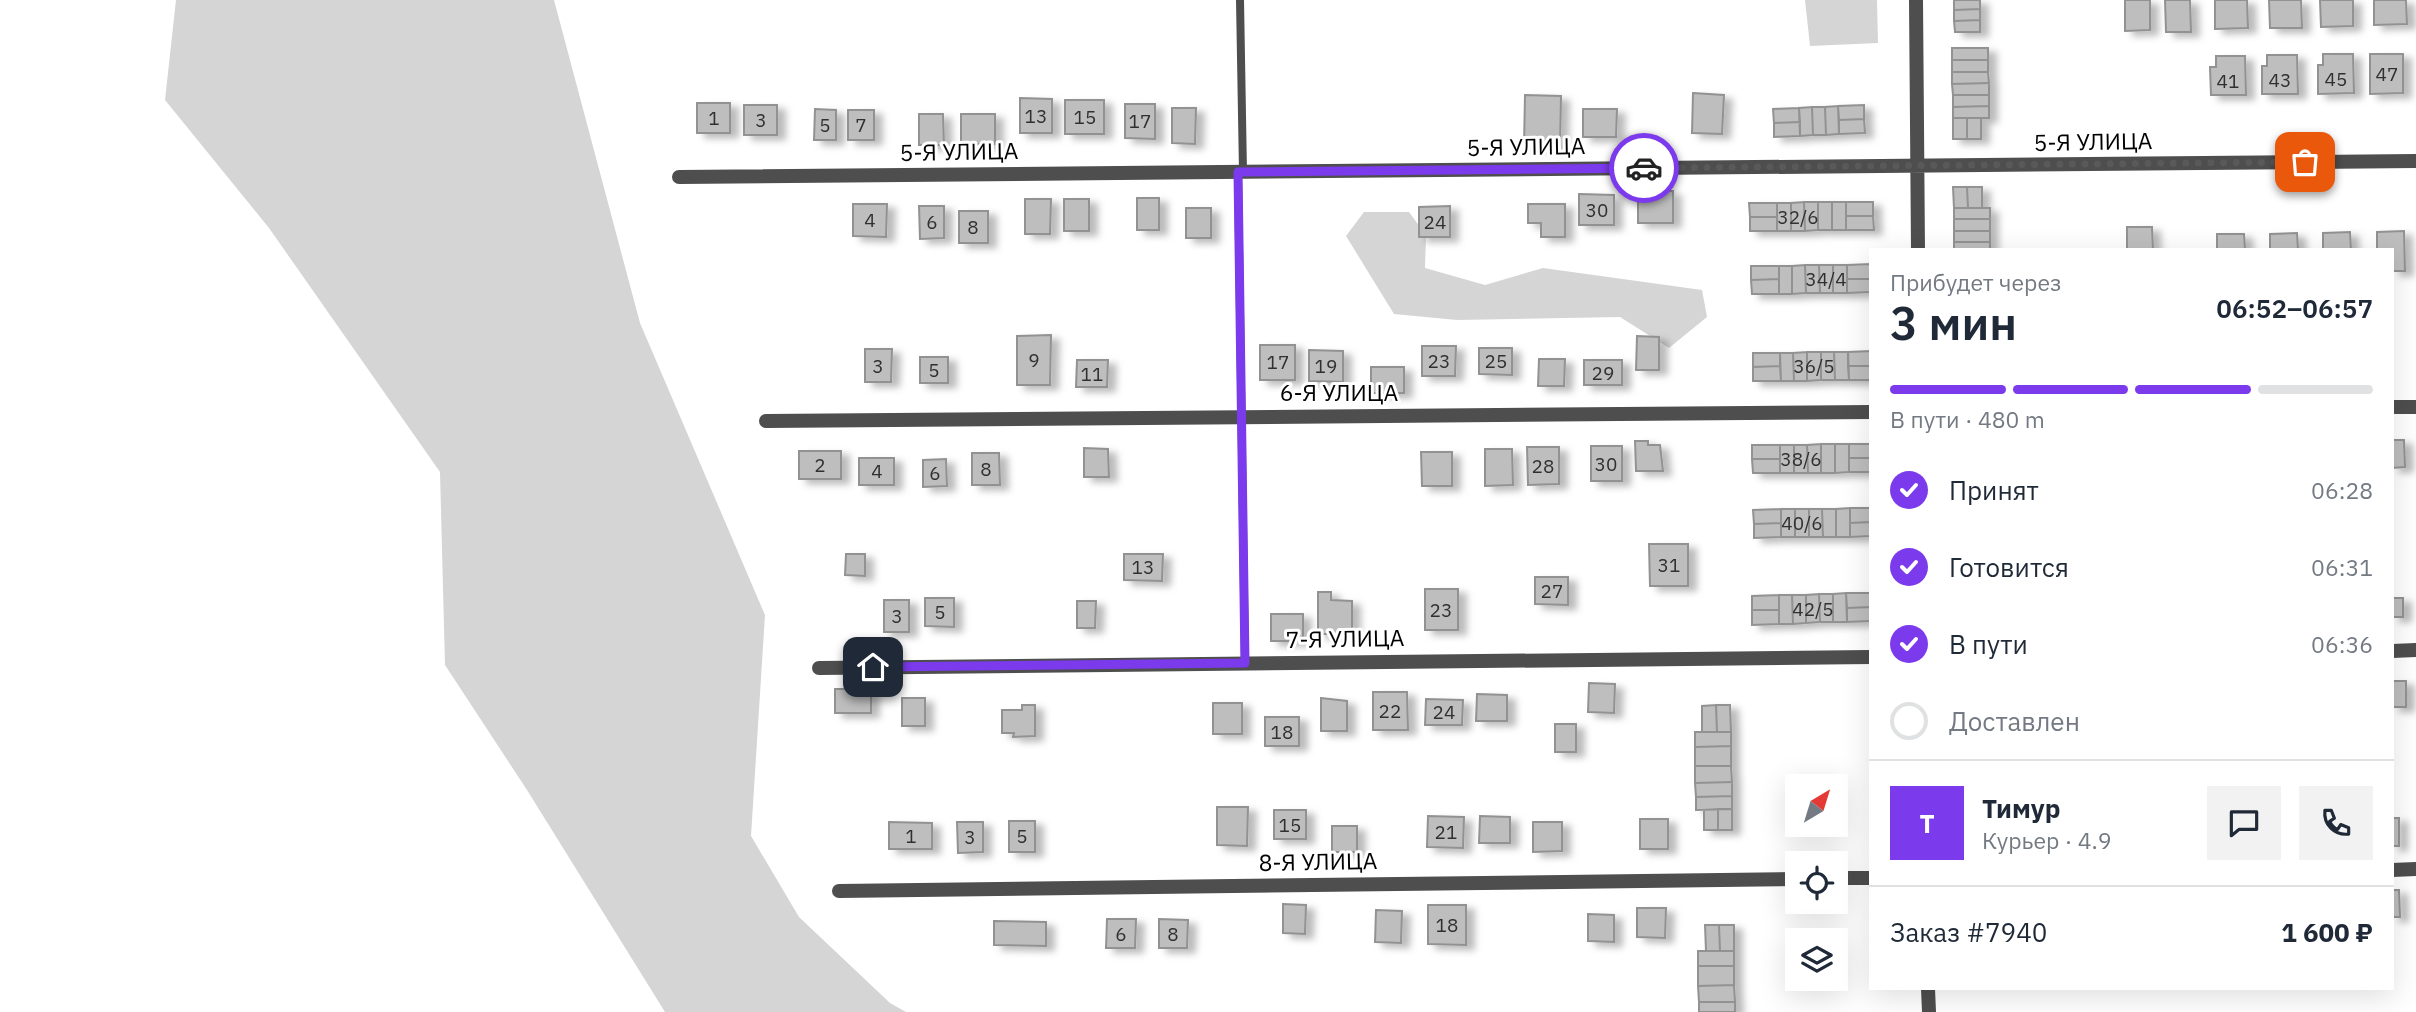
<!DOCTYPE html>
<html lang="ru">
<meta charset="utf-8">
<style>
body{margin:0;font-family:"IBM Plex Sans",sans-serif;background:#f2f2f3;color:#1f2937;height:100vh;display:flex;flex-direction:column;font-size:26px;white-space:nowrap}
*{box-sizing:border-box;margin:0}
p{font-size:23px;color:#747a83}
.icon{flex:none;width:38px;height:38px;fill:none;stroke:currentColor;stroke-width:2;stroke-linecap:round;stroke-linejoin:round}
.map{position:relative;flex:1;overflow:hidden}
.panel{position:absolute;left:1869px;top:248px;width:525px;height:742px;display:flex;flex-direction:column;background:#fff;border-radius:0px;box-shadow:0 7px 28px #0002}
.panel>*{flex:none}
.needle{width:46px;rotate:38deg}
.tools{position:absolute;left:1785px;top:774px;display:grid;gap:14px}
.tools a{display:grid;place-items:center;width:63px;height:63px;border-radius:0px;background:#fff;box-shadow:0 7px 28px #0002;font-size:35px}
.pin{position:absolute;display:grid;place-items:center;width:60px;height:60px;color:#fff;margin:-30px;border-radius:14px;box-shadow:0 4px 10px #0006}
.courier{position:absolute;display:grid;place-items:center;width:70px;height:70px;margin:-35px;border:5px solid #7c3aed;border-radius:50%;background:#fff;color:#222;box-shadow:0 2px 9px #0007}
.summary em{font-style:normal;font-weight:600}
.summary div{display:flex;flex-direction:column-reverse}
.summary{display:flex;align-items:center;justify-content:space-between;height:119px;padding:0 21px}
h1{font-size:46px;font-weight:600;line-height:52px}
.bar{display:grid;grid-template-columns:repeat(4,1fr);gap:10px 7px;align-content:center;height:84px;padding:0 21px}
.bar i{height:9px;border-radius:5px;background:#e0e1e3}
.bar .current{background:#7c3aed}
.bar p{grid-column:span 4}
.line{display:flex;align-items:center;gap:18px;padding:0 21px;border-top:2px solid #e0e1e3}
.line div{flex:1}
.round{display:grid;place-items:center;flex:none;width:74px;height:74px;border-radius:0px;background:#f2f2f3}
ol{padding:0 21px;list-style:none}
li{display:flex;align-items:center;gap:21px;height:77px}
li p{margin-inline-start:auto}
li .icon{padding:7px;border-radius:50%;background:#7c3aed;color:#fff;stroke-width:4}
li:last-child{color:#747a83}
li i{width:38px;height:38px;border:4px solid #e0e1e3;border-radius:50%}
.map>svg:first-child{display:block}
</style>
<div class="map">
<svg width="2416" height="1012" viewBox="0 0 2416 1012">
<defs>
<filter id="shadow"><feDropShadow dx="8" dy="4.5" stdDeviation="3.5" flood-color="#0004"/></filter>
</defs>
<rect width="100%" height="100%" fill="#fff"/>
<path fill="#d5d5d5" d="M176,0H554L640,323L765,615L751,836L799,917L890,1003L906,1012H665L527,790L445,665L440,472L269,228L165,100Z
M1805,0H1877L1878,43L1810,46Z
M1364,212H1409L1426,235L1425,268L1485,285L1543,268L1702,290L1707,317L1669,348L1620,317L1457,320L1394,314L1346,236Z"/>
<path fill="#bebebe" stroke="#929292" stroke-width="2" filter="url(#shadow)" d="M1954,0H1980V9L1954,10Z
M2125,0H2150V30L2125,31Z
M2165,0H2190L2191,32H2166Z
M2215,0H2247L2248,28L2215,29Z
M2269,0H2301L2302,28H2270Z
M2320,0H2353V26L2321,27Z
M2374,0H2406L2407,24L2374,25Z
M1980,9V20L1954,21V10Z
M1980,20V32H1955L1954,21Z
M1952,48H1988V60H1952Z
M2323,54H2353L2354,93L2318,94V65H2323Z
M2370,54H2403V93L2370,94Z
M2267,55H2297L2298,94H2262V66H2267Z
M2216,56H2245L2246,95H2211L2210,67H2216Z
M1952,60H1988V72H1952Z
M1952,72H1988L1989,83L1952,84Z
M1989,83V95H1953L1952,84Z
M1693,93L1724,95L1722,134L1692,133Z
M1525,95L1561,96L1560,147L1524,146Z
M1953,95H1989V106L1953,107Z
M1020,98L1052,99V133H1020Z
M1065,100H1104V134H1065Z
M697,103H730V133H697Z
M1125,104H1155V139L1125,138Z
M744,105H777V135H744Z
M1864,105V119L1839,120L1838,106Z
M1838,106L1839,134L1826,135L1825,107Z
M1989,106V118H1953V107Z
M1812,107H1825L1826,135H1813Z
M1812,107L1813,135L1800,136L1799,108Z
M1172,108H1196L1195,144L1172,143Z
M1799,108L1800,122L1774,123L1773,109Z
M815,109L836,110V140H814Z
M1583,109H1617L1616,137H1583Z
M848,110H874V140H848Z
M919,114H943L944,145H919Z
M961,114H995V144H961Z
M1953,118H1967V139H1953Z
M1967,118H1981V139H1967Z
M1864,119L1865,133L1839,134V120Z
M1800,122V136L1774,137V123Z
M1953,187H1967L1968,208H1954Z
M1967,187H1982V208H1968Z
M1638,190L1673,191V223H1638Z
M1579,194L1614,195V225H1579Z
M1137,198H1159V230H1137Z
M1025,199H1051L1050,234H1025Z
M1064,199H1089V231H1064Z
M1804,202L1805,231H1791V203Z
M1804,202H1818V230L1805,231Z
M1818,202H1832V230H1818Z
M1832,202H1846V230H1832Z
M1846,202H1873V216H1846Z
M1749,203H1777V217H1750Z
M1777,203H1791V231H1777Z
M853,204H887L886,237L853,236Z
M1528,204H1565V237H1541V223H1528Z
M919,206H944V238L920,239Z
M1450,206V237H1419V207Z
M1186,208H1211V238H1186Z
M1954,208H1990V219H1954Z
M959,211H988V243H959Z
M1846,216H1873L1874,230H1846Z
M1750,217H1777V231H1750Z
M1954,219H1990V231H1954Z
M2127,227H2152L2153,250H2127Z
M1954,231H1990V242H1954Z
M2404,231L2405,271H2392V250H2377V232Z
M2350,232L2351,250H2323V233Z
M2297,233L2298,250H2270V234Z
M2217,234H2244L2245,250H2217Z
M1954,242H1990V250H1954Z
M1871,264V279H1847V265Z
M1805,265L1806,293L1792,294V266Z
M1805,265H1819L1820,293H1806Z
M1819,265H1833V293H1820Z
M1833,265H1847V293H1833Z
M1751,266H1779V279L1751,280Z
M1779,266H1792V294H1779Z
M1779,279V294H1752L1751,280Z
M1847,279H1871V292L1847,293Z
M1051,335L1050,385H1017V336Z
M1637,336L1659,337V370H1636Z
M1260,345H1295V380H1260Z
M1422,346H1456L1455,376H1422Z
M1479,348H1512V375L1479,374Z
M865,349H892L891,382H865Z
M1309,350L1343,351V382L1309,381Z
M1871,351V366H1848V352Z
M1807,352V381H1794L1793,353Z
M1807,352H1821V380L1807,381Z
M1821,352H1834L1835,380H1821Z
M1834,352H1848L1849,380H1835Z
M1753,353H1780V366L1753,367Z
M1780,353H1793L1794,381H1781Z
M920,357H948V383H920Z
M1539,359H1565L1564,386H1538Z
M1077,360H1108L1107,387H1076Z
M1584,360H1622V385H1584Z
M1780,366L1781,381H1753V367Z
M1848,366H1871V380H1849Z
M1371,367H1404V393H1371Z
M2392,440H2404L2405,467L2392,468Z
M1635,441H1648V445H1660L1663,471H1636Z
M1821,444V473H1808L1807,445Z
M1821,444H1835V473H1821Z
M1835,444H1849V472L1835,473Z
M1849,444H1871V458H1849Z
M1752,445H1780V459H1752Z
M1780,445H1794V473H1780Z
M1794,445H1807L1808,473H1794Z
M1591,446H1622V481H1591Z
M1527,447H1559V484L1528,485Z
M1084,448L1108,449L1109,477H1084Z
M1485,449H1512L1513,485L1485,486Z
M799,451H841V479H799Z
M1421,452H1452V486H1422Z
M972,453H999L1000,485H972Z
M859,458H894V485H859Z
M1849,458H1871V472H1849Z
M946,459L947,486L923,487V460Z
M1752,459H1780V473H1753Z
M1850,508V537H1836V509Z
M1850,508H1871V522L1850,523Z
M1781,509V523L1754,524L1753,510Z
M1781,509H1795V537H1781Z
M1795,509H1809V537H1795Z
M1809,509H1822L1823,537H1809Z
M1822,509H1836V537H1823Z
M1871,522V536L1850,537V523Z
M1781,523V537L1754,538V524Z
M1649,544H1688V586H1650Z
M846,554H865V576L845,575Z
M1124,554H1163L1162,581L1124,580Z
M1535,577H1568V605L1535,604Z
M1425,589H1458V630H1425Z
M1318,592H1331V600L1352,601V634H1318Z
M1846,593H1871V607L1847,608Z
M1846,593L1847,622H1833V594Z
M1819,594L1820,622L1806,623V595Z
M1819,594H1833V622H1820Z
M1779,595H1792L1793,624H1779Z
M1779,595V610H1752V596Z
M1792,595H1806V623L1793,624Z
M925,598H954V627L925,626Z
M2392,598H2403V617H2392Z
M884,600H909V632H884Z
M1077,601H1096L1095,628H1077Z
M1871,607V621L1847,622V608Z
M1752,610H1779V624L1752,625Z
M1271,614H1303V641H1271Z
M2392,681H2406V707H2392Z
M1589,683L1615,684L1614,713L1588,712Z
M835,689H871V713H835Z
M1373,692H1407L1408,730H1373Z
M1477,694L1507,695V721H1476Z
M902,698H925V726H902Z
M1321,698L1347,701V731H1321Z
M1426,699L1463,700L1462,725H1425Z
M1213,703H1242V734H1213Z
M1022,705H1035V736L1013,737L1014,733H1002V710H1022Z
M1716,705H1730L1731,732H1717Z
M1716,705L1717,732H1702V706Z
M1265,717H1299V746H1265Z
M1555,724H1576V752H1555Z
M1695,732H1731V746L1695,747Z
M1731,746V766H1695V747Z
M1695,766H1731L1732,782L1695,783Z
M1732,782V796L1696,797L1695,783Z
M1732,796V809L1696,810V797Z
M1217,807H1248L1247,846L1217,845Z
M1718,809H1732V830H1718Z
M1718,809V830H1704V810Z
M1274,810H1306V839H1274Z
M1428,816L1464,817L1463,848L1427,847Z
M1480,816L1510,817V843H1479Z
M2392,818H2399V846H2392Z
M1640,819H1668V849H1640Z
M1009,821H1035V852H1009Z
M889,822L932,823V849H889Z
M957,822H983V852L958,853Z
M1533,822H1562V851L1533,852Z
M1332,826H1357V852H1332Z
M2392,890H2399L2400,917H2392Z
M1283,904L1306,905L1305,934L1283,933Z
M1428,905H1466V945L1428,944Z
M1637,908H1666L1665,938L1637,937Z
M1376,910L1402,911L1401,943L1375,942Z
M1588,914L1614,915V942L1588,941Z
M1107,919H1136L1135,948H1106Z
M1159,919L1188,920L1187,948H1159Z
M994,921L1046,922V946L994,945Z
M1705,925H1719L1720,951H1706Z
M1719,925H1734V951H1720Z
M1698,951H1734V966H1698Z
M1698,966H1734V985L1698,986Z
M1734,985L1735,1002H1699L1698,986Z
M1699,1002H1735V1012H1699Z"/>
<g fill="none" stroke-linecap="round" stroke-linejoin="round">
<path stroke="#4e4e4e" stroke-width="8" d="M1240,0L1243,172
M1238,172L1245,663"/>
<path stroke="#4e4e4e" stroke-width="14" d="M1916,0L1918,250
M679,177L2416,161
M2392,407H2416
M766,421L1871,412
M2392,651L2416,650
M819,668L1871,657
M2392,870L2416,869
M1836,878H1871
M839,891L1797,879
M1928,989L1929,1012"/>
</g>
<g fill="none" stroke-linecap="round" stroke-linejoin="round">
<path stroke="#595959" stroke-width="7" stroke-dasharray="0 12.6" d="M1644,168L2305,162"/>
<path stroke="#7c3aed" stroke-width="9" d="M873,667L1245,663L1238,172L1644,168"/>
</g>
<g text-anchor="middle" stroke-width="6" stroke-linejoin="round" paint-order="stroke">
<g font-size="19" fill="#303030">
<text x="2387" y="81">47</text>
<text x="2336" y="86">45</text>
<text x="2280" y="87">43</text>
<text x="2228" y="88">41</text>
<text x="1036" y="123">13</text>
<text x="1085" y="124">15</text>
<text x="714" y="125">1</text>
<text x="761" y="127">3</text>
<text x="1140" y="128">17</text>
<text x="825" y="132">5</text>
<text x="861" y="132">7</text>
<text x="1597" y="217">30</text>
<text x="1798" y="224">32/6</text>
<text x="870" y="227">4</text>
<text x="932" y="229">6</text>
<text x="1435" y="229">24</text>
<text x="973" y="234">8</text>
<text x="1826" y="286">34/4</text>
<text x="1034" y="367">9</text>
<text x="1439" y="368">23</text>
<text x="1496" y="368">25</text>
<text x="1278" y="369">17</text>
<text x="878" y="373">3</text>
<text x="1326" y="373">19</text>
<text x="1814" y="373">36/5</text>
<text x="934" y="377">5</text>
<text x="1603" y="380">29</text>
<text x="1092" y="381">11</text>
<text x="1801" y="466">38/6</text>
<text x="1606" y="471">30</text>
<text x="820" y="472">2</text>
<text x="1543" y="473">28</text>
<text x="986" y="476">8</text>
<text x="877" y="478">4</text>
<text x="935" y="480">6</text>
<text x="1802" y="530">40/6</text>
<text x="1669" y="572">31</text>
<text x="1143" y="574">13</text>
<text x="1552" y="598">27</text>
<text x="1813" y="616">42/5</text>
<text x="1441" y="617">23</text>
<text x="940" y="619">5</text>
<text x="897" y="623">3</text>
<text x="1390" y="718">22</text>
<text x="1444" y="719">24</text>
<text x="1282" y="739">18</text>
<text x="1290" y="832">15</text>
<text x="1446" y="839">21</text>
<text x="911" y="843">1</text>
<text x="1022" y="843">5</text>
<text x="970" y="844">3</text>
<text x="1447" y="932">18</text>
<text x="1121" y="941">6</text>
<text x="1173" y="941">8</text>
</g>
<g font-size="23" fill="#000" stroke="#fff">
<text transform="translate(2093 142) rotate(-1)" y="8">5-Я УЛИЦА</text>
<text transform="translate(1526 147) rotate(-1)" y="8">5-Я УЛИЦА</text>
<text transform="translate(959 152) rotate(-1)" y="8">5-Я УЛИЦА</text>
<text x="1339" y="401">6-Я УЛИЦА</text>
<text transform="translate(1345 639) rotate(-1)" y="8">7-Я УЛИЦА</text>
<text transform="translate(1318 862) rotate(-1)" y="8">8-Я УЛИЦА</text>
</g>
</g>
</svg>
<div class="tools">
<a><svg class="needle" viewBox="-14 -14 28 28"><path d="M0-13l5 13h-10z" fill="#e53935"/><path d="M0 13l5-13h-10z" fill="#747a83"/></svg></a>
<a><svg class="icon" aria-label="locate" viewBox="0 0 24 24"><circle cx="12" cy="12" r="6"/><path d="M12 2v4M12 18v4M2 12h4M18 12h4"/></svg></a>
<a><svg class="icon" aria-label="layers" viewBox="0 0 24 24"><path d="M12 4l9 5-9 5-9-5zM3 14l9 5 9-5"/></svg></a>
</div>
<div class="pin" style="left:2305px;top:162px;background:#ea580c"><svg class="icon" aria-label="bag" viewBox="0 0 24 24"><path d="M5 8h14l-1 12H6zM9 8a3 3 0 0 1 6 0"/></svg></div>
<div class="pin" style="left:873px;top:667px;background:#1f2937"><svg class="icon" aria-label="home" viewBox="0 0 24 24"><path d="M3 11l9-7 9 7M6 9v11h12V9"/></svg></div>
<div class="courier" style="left:1644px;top:168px"><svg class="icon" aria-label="car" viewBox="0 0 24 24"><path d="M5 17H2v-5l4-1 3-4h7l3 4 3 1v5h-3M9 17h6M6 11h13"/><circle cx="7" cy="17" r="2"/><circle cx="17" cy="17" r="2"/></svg></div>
<section class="panel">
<div class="summary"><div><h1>3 мин</h1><p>Прибудет через</p></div><em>06:52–06:57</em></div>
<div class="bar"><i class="current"></i><i class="current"></i><i class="current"></i><i></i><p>В пути · 480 m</p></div>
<ol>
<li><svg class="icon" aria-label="check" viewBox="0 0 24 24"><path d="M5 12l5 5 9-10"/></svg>Принят<p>06:28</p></li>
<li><svg class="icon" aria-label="check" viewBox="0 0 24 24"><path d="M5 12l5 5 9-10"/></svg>Готовится<p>06:31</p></li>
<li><svg class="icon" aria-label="check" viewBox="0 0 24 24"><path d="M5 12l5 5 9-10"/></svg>В пути<p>06:36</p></li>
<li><i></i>Доставлен</li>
</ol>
<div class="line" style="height:126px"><b class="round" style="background:#7c3aed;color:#fff">Т</b><div><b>Тимур</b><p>Курьер · 4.9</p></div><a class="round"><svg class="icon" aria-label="chat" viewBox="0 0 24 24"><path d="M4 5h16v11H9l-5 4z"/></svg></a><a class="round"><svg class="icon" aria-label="phone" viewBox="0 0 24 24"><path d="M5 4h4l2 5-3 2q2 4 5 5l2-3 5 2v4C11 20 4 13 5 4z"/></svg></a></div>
<div class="line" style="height:91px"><div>Заказ #7940</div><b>1 600 ₽</b></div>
</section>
</div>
